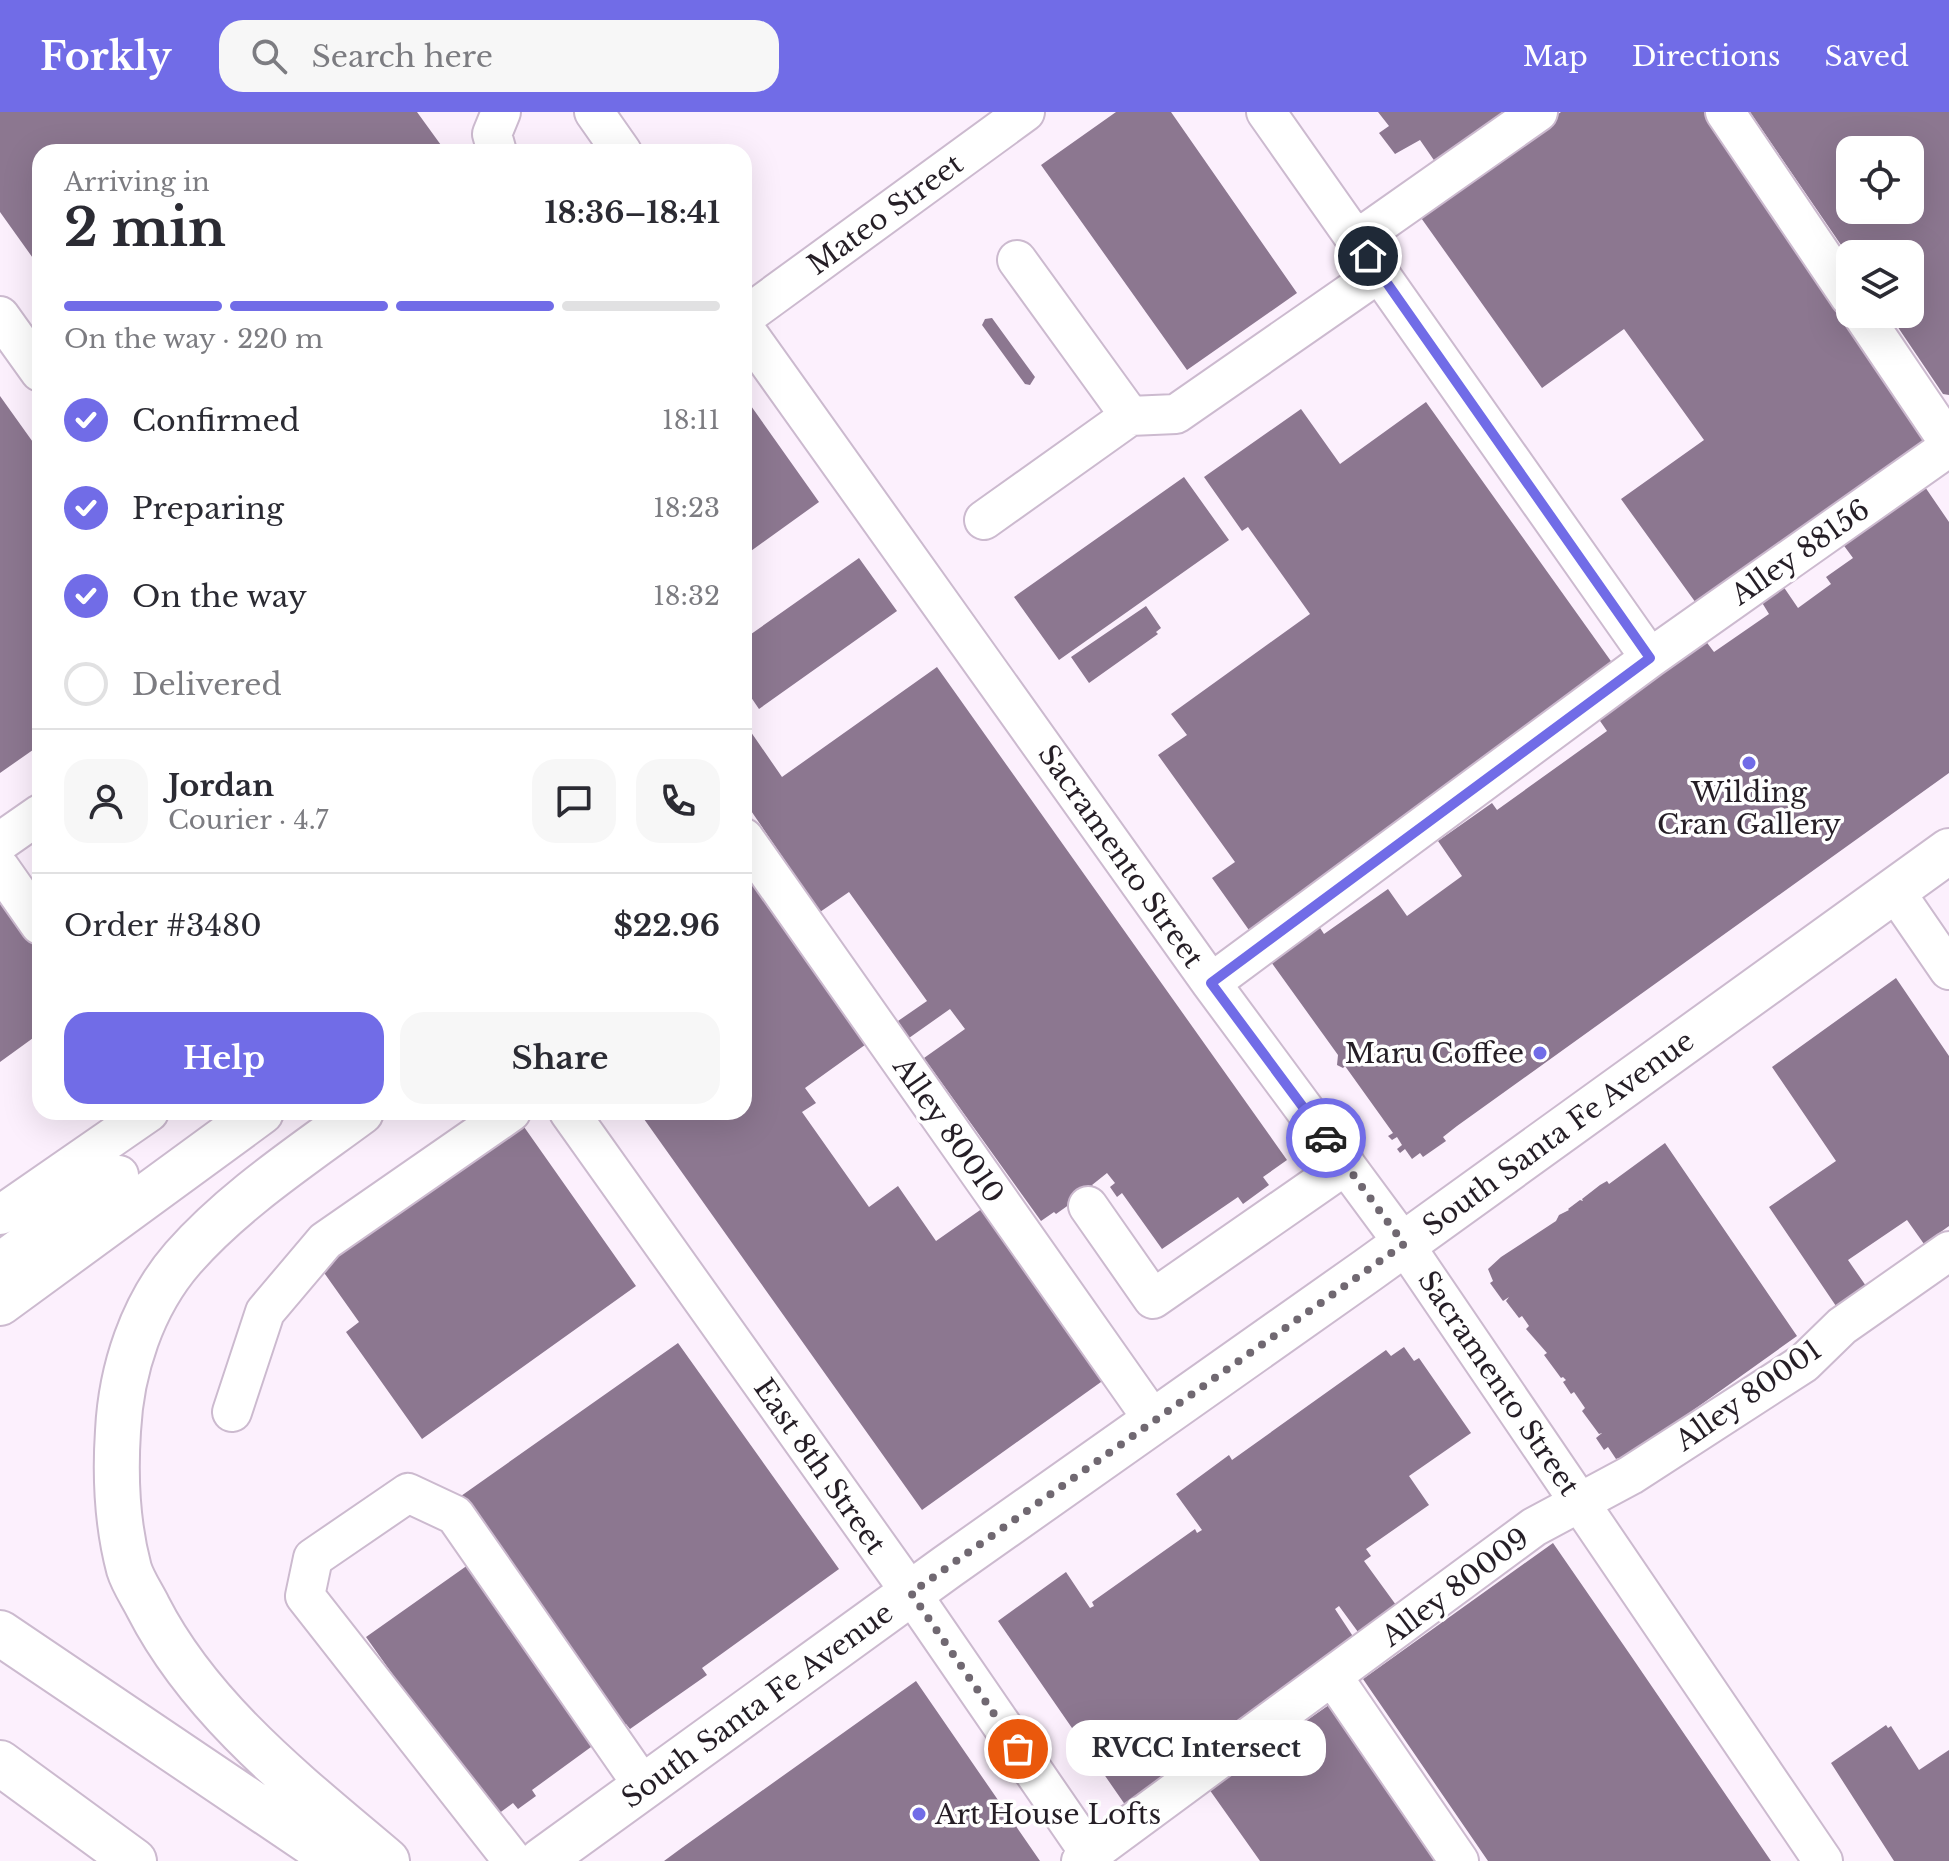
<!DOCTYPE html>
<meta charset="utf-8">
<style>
body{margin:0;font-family:"Libre Baskerville",serif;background:#f7f7f7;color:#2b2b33;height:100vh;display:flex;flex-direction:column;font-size:30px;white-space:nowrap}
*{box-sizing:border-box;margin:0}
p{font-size:26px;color:#7c7c81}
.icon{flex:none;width:44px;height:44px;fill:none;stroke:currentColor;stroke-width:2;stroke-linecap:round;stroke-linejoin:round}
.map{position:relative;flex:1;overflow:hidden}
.details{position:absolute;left:32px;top:32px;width:720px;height:976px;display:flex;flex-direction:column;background:#fff;border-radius:24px;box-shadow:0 8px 32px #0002}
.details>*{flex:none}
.controls{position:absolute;left:1836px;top:24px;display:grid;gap:16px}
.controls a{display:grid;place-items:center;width:88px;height:88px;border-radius:16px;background:#fff;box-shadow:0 8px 32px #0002;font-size:40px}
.pin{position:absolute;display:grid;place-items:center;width:68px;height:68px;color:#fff;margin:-34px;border:4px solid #fff;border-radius:50%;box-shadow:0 2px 8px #0007}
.courier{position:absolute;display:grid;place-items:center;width:80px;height:80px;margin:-40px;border:6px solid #716ce7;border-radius:50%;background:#fff;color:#222;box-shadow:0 2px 10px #0007}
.bubble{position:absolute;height:56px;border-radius:24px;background:#fff;box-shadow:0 8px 32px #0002;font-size:26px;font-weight:700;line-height:56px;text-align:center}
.head em{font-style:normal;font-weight:700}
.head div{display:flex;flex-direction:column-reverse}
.head{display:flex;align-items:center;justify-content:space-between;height:136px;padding:0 32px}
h1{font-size:52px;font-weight:700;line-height:60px}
.bar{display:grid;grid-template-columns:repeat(4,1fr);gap:12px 8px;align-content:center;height:96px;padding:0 32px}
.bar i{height:10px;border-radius:6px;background:#e1e1e2}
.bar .current{background:#716ce7}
.bar p{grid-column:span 4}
.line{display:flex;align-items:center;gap:20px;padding:0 32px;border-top:2px solid #e1e1e2}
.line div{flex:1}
.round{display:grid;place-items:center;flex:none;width:84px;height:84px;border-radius:24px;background:#f7f7f7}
ol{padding:0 32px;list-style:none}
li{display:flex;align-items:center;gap:24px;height:88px}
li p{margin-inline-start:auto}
li .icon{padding:8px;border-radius:50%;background:#716ce7;color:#fff;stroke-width:4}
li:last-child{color:#7c7c81}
li i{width:44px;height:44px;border:4px solid #e1e1e2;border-radius:50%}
.cta{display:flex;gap:16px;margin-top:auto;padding:16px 32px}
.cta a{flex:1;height:92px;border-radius:24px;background:#716ce7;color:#fff;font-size:32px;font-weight:700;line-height:92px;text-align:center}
.cta a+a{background:#f7f7f7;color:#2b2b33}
header{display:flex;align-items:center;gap:48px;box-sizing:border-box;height:112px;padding:0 40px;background:#716ce7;color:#fff}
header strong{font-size:38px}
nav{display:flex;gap:44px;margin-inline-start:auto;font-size:28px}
.search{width:560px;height:72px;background:#f7f7f7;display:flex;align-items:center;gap:20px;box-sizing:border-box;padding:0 28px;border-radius:24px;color:#7c7c81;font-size:30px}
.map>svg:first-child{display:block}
</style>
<header>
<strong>Forkly</strong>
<div class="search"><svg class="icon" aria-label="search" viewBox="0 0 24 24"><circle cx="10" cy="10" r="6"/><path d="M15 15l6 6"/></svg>Search here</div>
<nav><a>Map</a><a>Directions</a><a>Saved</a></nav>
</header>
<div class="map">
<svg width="1949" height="1749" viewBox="0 0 1949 1749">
<rect width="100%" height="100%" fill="#fcf0fd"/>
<path fill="#8c7790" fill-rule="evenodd" d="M0,0H417L446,40H40V156L0,100Z
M1116,0H1171L1297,181L1187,258L1041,53Z
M1378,0H1513L1438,54L1420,28L1395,42L1379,21L1389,14Z
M1561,0H1708L1935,330L1701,498L1621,387L1704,328L1624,217L1542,276L1419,103Z
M1750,0H1949V283L1943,282L1889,202H1910V142H1850V146ZM1850,38H1910V98H1850Z
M992,206L1035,265L1030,273L1025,272L982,213L985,207Z
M0,284L40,340V633L0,661Z
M744,284L819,390L744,444Z
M1426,290L1618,559L1251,821L1212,766L1235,750L1158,643L1187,623L1171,602L1310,502L1248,415L1242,419L1204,365L1301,297L1340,352Z
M1184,365L1229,428L1059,548L1014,485Z
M1923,372L1949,410V661L1457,1014L1443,1025L1446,1029L1423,1045L1420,1041L1412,1047L1405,1037L1400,1041L1397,1037L1402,1033L1397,1025L1392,1028L1388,1024L1393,1021L1345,954L1343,956L1337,953L1338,943L1266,843L1315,808L1324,822L1388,777L1407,804L1462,764L1438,729L1492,691L1497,698L1607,619L1598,606L1705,528L1714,540L1769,502L1761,489L1783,474L1798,496L1831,472L1826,465L1853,446L1842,431Z
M859,446L897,499L759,597L744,575V527Z
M1146,494L1161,516L1156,520L1158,522L1089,571L1071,545Z
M937,555L1287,1048L1263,1065L1269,1073L1243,1092L1238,1085L1162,1137L1122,1081L1117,1085L1110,1075L1115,1071L1107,1061L1092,1073L1094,1075L1056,1102L1054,1100L1041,1109L924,946L965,917L950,897L909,926L898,909L927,889L849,780L820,800L745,690L748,687L744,681V610L782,665Z
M744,739L876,925L805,976L816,991L802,1000L869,1095L898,1074L936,1129L993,1089L1115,1260L922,1398L639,1000H744Z
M3,786L40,838V921L0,950V788Z
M1896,866L1949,944V1114L1924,1132L1907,1108L1848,1148L1866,1174L1836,1194L1769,1095L1836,1049L1772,955Z
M522,1012L636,1174L422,1327L346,1220L359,1210L320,1155Z
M1665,1031L1797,1224L1685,1304L1687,1307L1622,1350L1619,1346L1616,1347L1608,1335L1604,1338L1596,1326L1602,1321L1599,1322L1582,1299L1585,1296L1574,1280L1571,1282L1563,1270L1566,1268L1563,1265L1561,1266L1544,1243L1547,1241L1526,1217L1529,1214L1522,1204L1519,1206L1506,1189L1509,1185L1503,1189L1490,1171L1493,1169L1488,1157L1501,1145L1556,1109L1559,1103L1569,1098L1568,1097L1580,1088L1583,1089L1582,1087L1600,1073L1607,1069L1609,1072Z
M678,1231L839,1457L702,1556L707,1563L630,1617L626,1612L624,1614L516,1462L518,1460L501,1436L499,1437L461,1384Z
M1404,1235L1414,1249L1419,1246L1471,1321L1409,1364L1429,1393L1366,1437L1371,1444L1364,1449L1396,1493L1358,1520L1339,1494L1335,1497L1358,1532L1128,1697L998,1509L1066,1460L1090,1496L1094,1494L1092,1490L1195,1417L1197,1421L1202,1418L1176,1382L1229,1343L1232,1348L1386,1238L1391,1244Z
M1553,1431L1629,1541L1771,1749H1488L1363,1567Z
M475,1448L602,1627L532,1678L536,1684L518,1697L513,1691L494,1705L366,1525Z
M916,1569L1040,1749H664L683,1735Z
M1336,1588L1446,1749H1260L1209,1677Z
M1886,1613L1888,1616L1891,1614L1919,1658L1949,1638V1749H1894L1831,1651Z"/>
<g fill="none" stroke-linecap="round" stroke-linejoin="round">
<defs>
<path id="minor" d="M594,0L622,40
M1266,0L1650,546
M1725,0L1850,185
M497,40L492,22L501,0
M1356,128L1538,0
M1017,148L1130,304L1176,302L1379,161
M1862,202L1949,331
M0,204L40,260
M744,205L1025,0
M744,216L1211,871L1404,1132L1823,1749
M984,408L1130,304
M744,726L1154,1309
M0,730L40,702
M0,756L40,813
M1894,778L1949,858
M1211,871L1650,546L1949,335
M569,1000L911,1481L1095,1749
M1088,1094L1153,1187L1346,1053
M0,1103L149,1000
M0,1150L119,1063
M232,1300L265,1200L325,1129L511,1000
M1333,1565L1459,1749
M513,1749L305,1484L313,1446L408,1381L455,1403L644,1675
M1081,1749L1534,1415L1631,1363L1804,1251L1842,1214L1949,1139"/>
<path id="major" d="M541,1749L947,1455L1368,1158L1949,739"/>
<path id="highway" d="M361,1000C300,1045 233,1089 183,1146C142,1193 121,1258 118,1319C115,1365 117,1412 129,1457C133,1470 142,1483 148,1495C201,1599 300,1675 387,1749
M0,1191L261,1000
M0,1521L338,1749
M0,1651L134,1749"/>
</defs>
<use href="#minor" stroke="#ccbacf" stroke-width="42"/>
<use href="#major" stroke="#ccbacf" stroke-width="48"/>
<use href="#highway" stroke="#ccbacf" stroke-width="48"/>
<use href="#minor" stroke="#fff" stroke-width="38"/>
<use href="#major" stroke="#fff" stroke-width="44"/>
<use href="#highway" stroke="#fff" stroke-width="44"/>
</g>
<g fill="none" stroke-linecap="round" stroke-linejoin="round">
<path stroke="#706871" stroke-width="8" stroke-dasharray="0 14.4" d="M1018,1637L911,1481L1404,1132L1326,1026"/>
<path stroke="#716ce7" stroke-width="10" d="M1326,1026L1211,871L1650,546L1368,144"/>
</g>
<g fill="#716ce7" stroke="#fff" stroke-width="3">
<circle cx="1749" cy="651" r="8"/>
<circle cx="1540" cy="941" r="8"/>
<circle cx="919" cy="1702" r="8"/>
</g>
<g text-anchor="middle" stroke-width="7" stroke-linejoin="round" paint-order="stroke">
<g font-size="28" fill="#251e26" stroke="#fff">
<text transform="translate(885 102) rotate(-36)" y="10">Mateo Street</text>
<text transform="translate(1800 440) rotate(-35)" y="10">Alley 88156</text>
<text transform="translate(1121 744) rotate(55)" y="10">Sacramento Street</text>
<text transform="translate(949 1018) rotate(55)" y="10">Alley 80010</text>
<text transform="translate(1558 1021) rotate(-36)" y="10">South Santa Fe Avenue</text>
<text transform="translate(1499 1271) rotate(56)" y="10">Sacramento Street</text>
<text transform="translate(1748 1283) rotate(-35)" y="10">Alley 80001</text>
<text transform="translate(820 1354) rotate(55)" y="10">East 8th Street</text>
<text transform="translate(1455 1475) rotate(-37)" y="10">Alley 80009</text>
<text transform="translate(757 1593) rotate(-36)" y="10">South Santa Fe Avenue</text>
</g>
<g font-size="28" fill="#251e26" stroke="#fff">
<text x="1749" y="690">Wilding<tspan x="1749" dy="32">Cran Gallery</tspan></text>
<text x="1524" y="951" text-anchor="end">Maru Coffee</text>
<text x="935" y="1712" text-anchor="start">Art House Lofts</text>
</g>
</g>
</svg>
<div class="controls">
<a><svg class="icon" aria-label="locate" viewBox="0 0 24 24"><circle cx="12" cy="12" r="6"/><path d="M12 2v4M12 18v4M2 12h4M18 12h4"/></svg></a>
<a><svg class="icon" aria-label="layers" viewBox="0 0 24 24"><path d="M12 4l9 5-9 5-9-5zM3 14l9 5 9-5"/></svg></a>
</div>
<div class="pin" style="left:1018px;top:1637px;background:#ea580c"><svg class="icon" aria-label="bag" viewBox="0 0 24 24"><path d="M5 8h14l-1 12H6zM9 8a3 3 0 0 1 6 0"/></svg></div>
<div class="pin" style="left:1368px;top:144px;background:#1f2937"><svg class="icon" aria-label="home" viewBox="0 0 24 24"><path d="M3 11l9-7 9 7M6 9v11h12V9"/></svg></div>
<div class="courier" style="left:1326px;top:1026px"><svg class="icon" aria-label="car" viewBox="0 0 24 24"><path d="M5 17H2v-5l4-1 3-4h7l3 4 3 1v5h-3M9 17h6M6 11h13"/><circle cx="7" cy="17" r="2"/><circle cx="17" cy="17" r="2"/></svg></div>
<div class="bubble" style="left:1066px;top:1608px;width:260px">RVCC Intersect</div>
<section class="details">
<div class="head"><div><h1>2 min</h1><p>Arriving in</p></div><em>18:36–18:41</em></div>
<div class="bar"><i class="current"></i><i class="current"></i><i class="current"></i><i></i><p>On the way · 220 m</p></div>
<ol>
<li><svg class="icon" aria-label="check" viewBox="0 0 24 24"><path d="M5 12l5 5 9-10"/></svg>Confirmed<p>18:11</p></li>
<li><svg class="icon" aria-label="check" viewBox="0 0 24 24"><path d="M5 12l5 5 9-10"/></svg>Preparing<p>18:23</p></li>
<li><svg class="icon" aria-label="check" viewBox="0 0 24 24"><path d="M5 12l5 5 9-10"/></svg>On the way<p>18:32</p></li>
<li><i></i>Delivered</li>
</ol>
<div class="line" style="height:144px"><a class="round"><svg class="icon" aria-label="person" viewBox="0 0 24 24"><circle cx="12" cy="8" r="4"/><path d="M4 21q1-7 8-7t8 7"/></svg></a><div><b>Jordan</b><p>Courier · 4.7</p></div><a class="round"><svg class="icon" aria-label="chat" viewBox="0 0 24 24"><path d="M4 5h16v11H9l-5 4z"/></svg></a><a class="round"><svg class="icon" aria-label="phone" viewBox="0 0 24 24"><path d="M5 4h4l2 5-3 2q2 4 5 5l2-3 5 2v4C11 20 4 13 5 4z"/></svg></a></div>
<div class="line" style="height:104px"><div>Order #3480</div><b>$22.96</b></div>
<div class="cta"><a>Help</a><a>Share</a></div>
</section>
</div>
